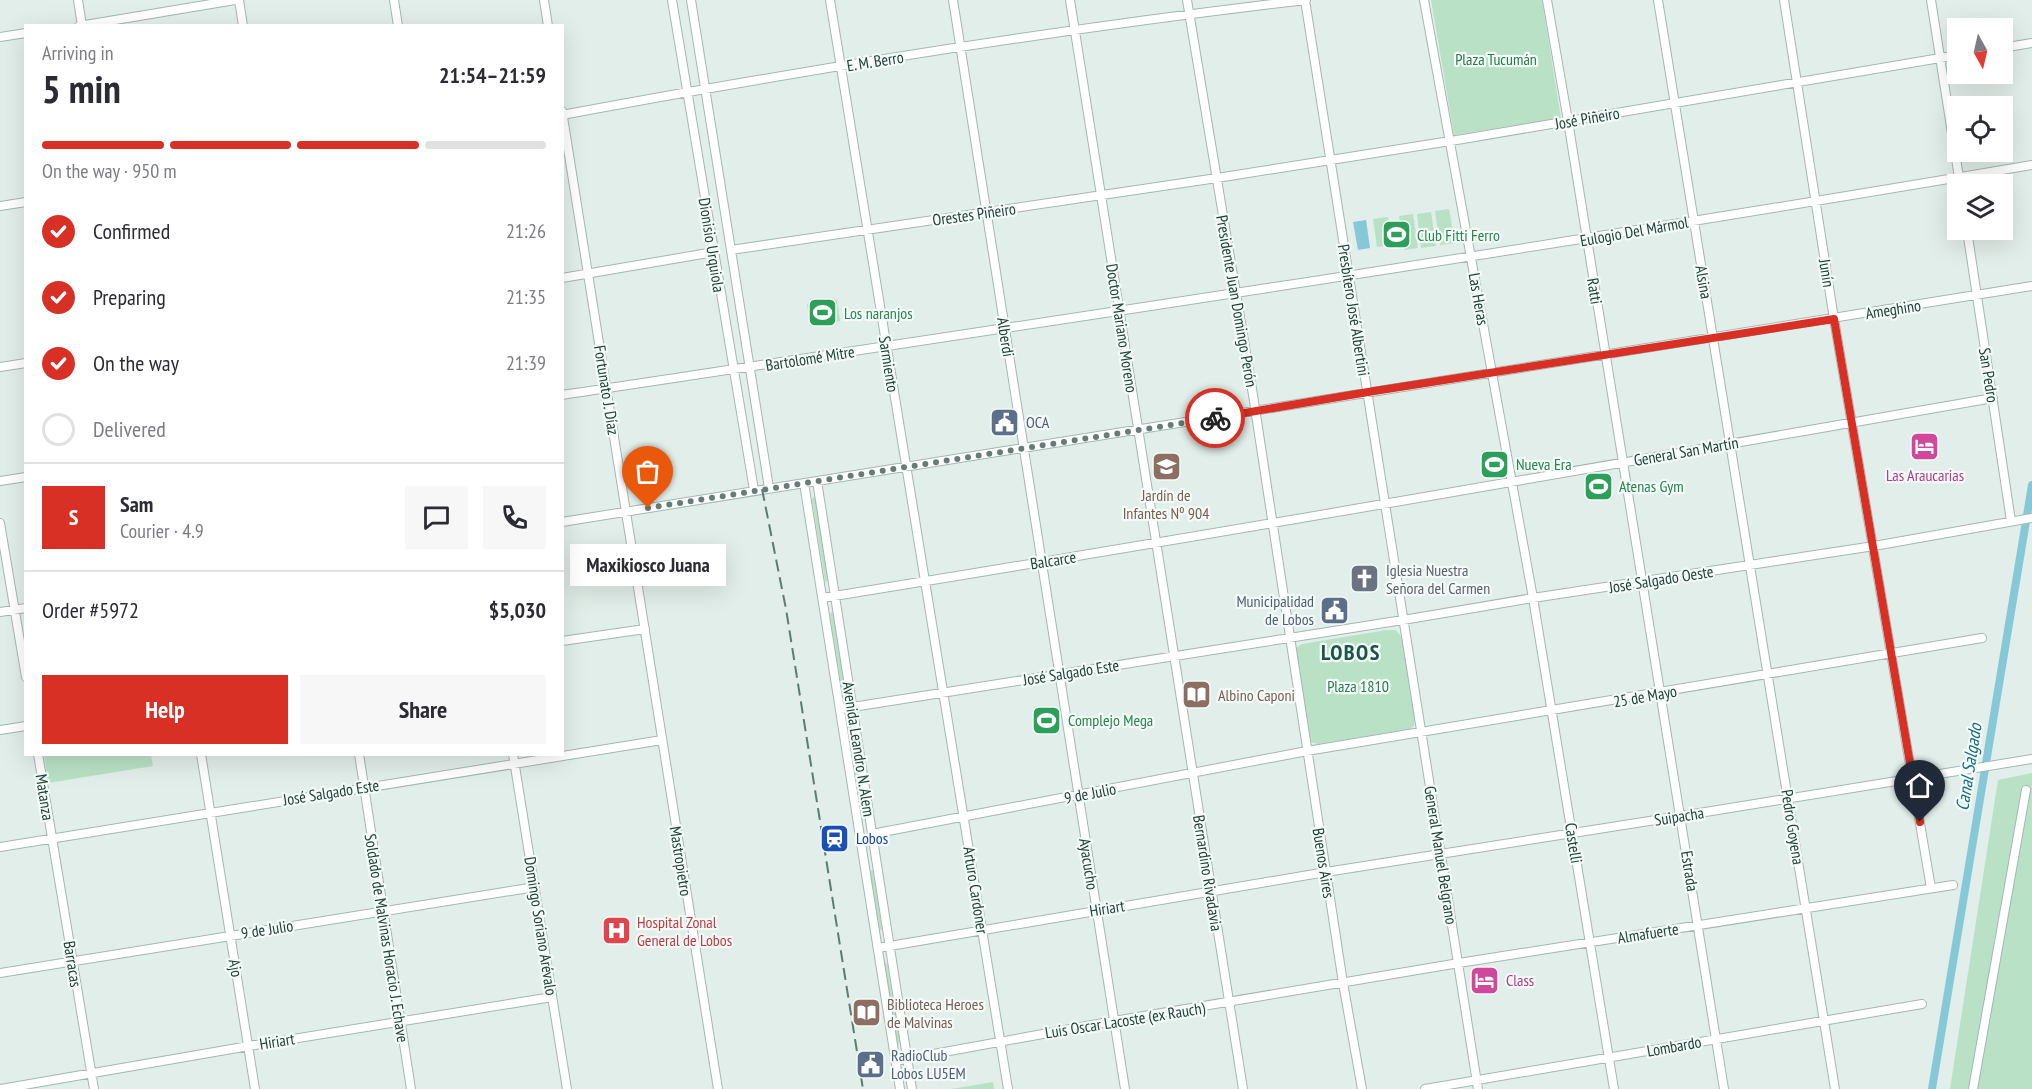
<!DOCTYPE html>
<meta charset="utf-8">
<style>
body{margin:0;font-family:"PT Sans Narrow",sans-serif;background:#f7f7f7;color:#2b2b33;height:100vh;display:flex;flex-direction:column;font-size:22px;white-space:nowrap}
*{box-sizing:border-box;margin:0}
p{font-size:20px;color:#7c7c81}
.icon{flex:none;width:33px;height:33px;fill:none;stroke:currentColor;stroke-width:2;stroke-linecap:round;stroke-linejoin:round}
.map{position:relative;flex:1;overflow:hidden}
.details{position:absolute;left:24px;top:24px;width:540px;height:732px;display:flex;flex-direction:column;background:#fff;border-radius:0px;box-shadow:0 6px 24px #0002}
.details>*{flex:none}
.needle{width:39px;rotate:172deg}
.controls{position:absolute;left:1947px;top:18px;display:grid;gap:12px}
.controls a{display:grid;place-items:center;width:66px;height:66px;border-radius:0px;background:#fff;box-shadow:0 6px 24px #0002;font-size:30px}
.pin{position:absolute;display:grid;place-items:center;width:51px;height:51px;color:#fff;margin:-62px -26px;border-radius:50% 50% 50% 0;rotate:-45deg;box-shadow:0 0 6px #0007}
.pin .icon{rotate:45deg}
.courier{position:absolute;display:grid;place-items:center;width:60px;height:60px;margin:-30px;border:4px solid #d93025;border-radius:50%;background:#fff;color:#222;box-shadow:0 2px 8px #0007}
.bubble{position:absolute;height:42px;border-radius:0px;background:#fff;box-shadow:0 6px 24px #0002;font-size:20px;font-weight:800;line-height:42px;text-align:center}
.overview em{font-style:normal;font-weight:800}
.overview div{display:flex;flex-direction:column-reverse}
.overview{display:flex;align-items:center;justify-content:space-between;height:102px;padding:0 18px}
h1{font-size:39px;font-weight:800;line-height:45px}
.bar{display:grid;grid-template-columns:repeat(4,1fr);gap:9px 6px;align-content:center;height:72px;padding:0 18px}
.bar i{height:8px;border-radius:4px;background:#e1e1e2}
.bar .active{background:#d93025}
.bar p{grid-column:span 4}
.line{display:flex;align-items:center;gap:15px;padding:0 18px;border-top:2px solid #e1e1e2}
.line div{flex:1}
.round{display:grid;place-items:center;flex:none;width:63px;height:63px;border-radius:0px;background:#f7f7f7}
ol{padding:0 18px;list-style:none}
li{display:flex;align-items:center;gap:18px;height:66px}
li p{margin-inline-start:auto}
li .icon{padding:6px;border-radius:50%;background:#d93025;color:#fff;stroke-width:4}
li:last-child{color:#7c7c81}
li i{width:33px;height:33px;border:3px solid #e1e1e2;border-radius:50%}
.action{display:flex;gap:12px;margin-top:auto;padding:12px 18px}
.action a{flex:1;height:69px;border-radius:0px;background:#d93025;color:#fff;font-size:24px;font-weight:800;line-height:69px;text-align:center}
.action a+a{background:#f7f7f7;color:#2b2b33}
.map>svg:first-child{display:block}
</style>
<div class="map">
<svg width="2032" height="1089" viewBox="0 0 2032 1089">
<rect width="100%" height="100%" fill="#e2eee9"/>
<path fill="#b9e1c5" d="M1431,0H1542L1561,118L1454,135Z
M1449,209L1455,243L1440,245L1435,211Z
M1431,212L1436,246L1421,248L1417,214Z
M1413,214L1418,248L1404,250L1399,216Z
M1388,217L1391,245L1377,247L1373,219Z
M837,300L840,321L810,326L807,304Z
M814,497L816,499L828,580L826,582L825,581L812,499Z
M832,612L834,614L846,691L844,693L842,692L830,614Z
M1387,630H1396L1402,638L1415,719L1414,726L1410,729L1318,744L1311,742L1296,648L1302,644Z
M849,723L851,724L862,792L860,794L858,793L848,725Z
M44,755H151L153,766L48,783Z
M2032,773V1089H1950L1998,780Z
M872,870L873,871L882,929L880,931L878,930L870,872Z
M885,962L887,964L900,1042L898,1044L897,1043L884,964Z
M993,1082L994,1089H951Z"/>
<path fill="#86c8d7" d="M1366,220L1370,248L1358,250L1353,222Z"/>
<g fill="none" stroke-linecap="round" stroke-linejoin="round">
<path stroke="#86c8d7" stroke-width="8" d="M1932,1089L2032,485"/>
<defs>
<path id="street" d="M78,0L82,26
M239,0L243,26
M394,0L398,26
M544,0L548,26
M672,0L754,490
M691,0L769,488
M830,0L1008,1089
M953,0L1125,1089
M1070,0L1243,1089
M1187,0L1253,395L1343,983L1362,1089
M1305,0L1478,1089
M1424,0L1533,598L1614,1089
M1547,0L1568,121L1724,1089
M1658,0L1835,1089
M1784,0L1834,319L1931,888
M1931,0L1960,184
M79,26L235,0
M0,37L26,33
M2002,48L2032,43
M562,111L718,1089
M562,115C809,69 1057,29 1306,0
M0,206L26,202
M1967,230L2011,521
M731,250L1217,178L1463,139L1958,55
M562,278L714,252
M0,367L26,363
M562,395C1053,321 1543,248 2032,165
M0,481L26,477
M817,481L912,1089
M804,483L900,1089
M562,522L2032,286
M0,523L26,677
M822,598C1213,535 1603,466 1993,398
M0,612L26,608
M562,641L645,629
M840,709L1403,620L1533,598L1874,546L2032,518
M0,730L26,726
M38,754L94,1089
M201,754L255,1089
M359,754L411,1089
M513,754L567,1089
M872,834L1307,751L1982,638
M0,847L662,740
M878,948L1326,872L1681,816L2032,759
M0,973L535,887
M895,1061L1114,1021L1459,963L1953,885
M1,1089L249,1046L552,997
M1425,1089L1922,1004
M1973,1089L2026,790"/>
</defs>
<use href="#street" stroke="#a4b7b1" stroke-width="10"/>
<use href="#street" stroke="#fff" stroke-width="8"/>
<path stroke="#5b7c74" stroke-width="2" stroke-dasharray="12 6" stroke-linecap="butt" d="M762,489L786,609L863,1089"/>
</g>
<g fill="none" stroke-linecap="round" stroke-linejoin="round">
<path stroke="#647e77" stroke-width="6" stroke-dasharray="0 10.8" d="M648,508L1215,418"/>
<path stroke="#d93025" stroke-width="8" d="M1215,418L1368,392L1834,319L1920,822"/>
</g>
<defs>
<symbol id="stadium-square" viewBox="-11 -11 22 22"><rect x="-9" y="-9" width="18" height="18" rx="4" fill="#2e9e5b" stroke="#f3faf7"/><path d="M0-5a6.5 5 0 1 0 0 10a6.5 5 0 1 0 0-10ZM-3.5-1.8h7v3.6h-7Z" fill="#fff"/></symbol>
<symbol id="civic-square" viewBox="-11 -11 22 22"><rect x="-9" y="-9" width="18" height="18" rx="4" fill="#5c6f8a" stroke="#f3faf7"/><path d="M-.6-6.5H3V-4.5H.6V-3L4-1V1h2V6H-6V1h2V-1L-.6-3ZM-1.2 2.5V6h2.4V2.5Z" fill="#fff"/></symbol>
<symbol id="hotel-square" viewBox="-11 -11 22 22"><rect x="-9" y="-9" width="18" height="18" rx="4" fill="#d1479c" stroke="#f3faf7"/><path d="M-6-4.5h1.5V1H6V5H4.5V3h-9V5H-6ZM-4 0a1.8 1.8 0 1 1 3.6 0ZM.5 0V-2.5h3Q6-2.5 6 0Z" fill="#fff"/></symbol>
<symbol id="school-square" viewBox="-11 -11 22 22"><rect x="-9" y="-9" width="18" height="18" rx="4" fill="#8d6e63" stroke="#f3faf7"/><path d="M0-5L7-2L0 1L-7-2ZM-4 1L0 2.5L4 1V4Q0 6-4 4Z" fill="#fff"/></symbol>
<symbol id="church-square" viewBox="-11 -11 22 22"><rect x="-9" y="-9" width="18" height="18" rx="4" fill="#6b7280" stroke="#f3faf7"/><path d="M-1.2-6h2.4v3.5h3.3v2.4h-3.3V6h-2.4V-.1h-3.3v-2.4h3.3Z" fill="#fff"/></symbol>
<symbol id="library-square" viewBox="-11 -11 22 22"><rect x="-9" y="-9" width="18" height="18" rx="4" fill="#8d6e63" stroke="#f3faf7"/><path d="M-6-4Q-3-5.5-.7-3.5V5Q-3 3-6 4ZM6-4Q3-5.5 .7-3.5V5Q3 3 6 4Z" fill="#fff"/></symbol>
<symbol id="station-square" viewBox="-11 -11 22 22"><rect x="-9" y="-9" width="18" height="18" rx="4" fill="#1a4fb4" stroke="#f3faf7"/><path d="M-3-6H3Q5-6 5-4V2Q5 4 3 4L4.5 6H3L1.5 4h-3L-3 6H-4.5L-3 4Q-5 4-5 2V-4Q-5-6-3-6ZM-3.5-4v3h7v-3ZM-3.5 1v1.5H-2V1ZM2 1v1.5H3.5V1Z" fill="#fff"/></symbol>
<symbol id="hospital-square" viewBox="-11 -11 22 22"><rect x="-9" y="-9" width="18" height="18" rx="4" fill="#e0444e" stroke="#f3faf7"/><path d="M-5-5h3v3.5h4V-5h3V5h-3V1.5h-4V5h-3Z" fill="#fff"/></symbol>
</defs>
<g fill-rule="evenodd">
<use href="#stadium-square" x="1380" y="218" width="33" height="33"/>
<use href="#stadium-square" x="806" y="296" width="33" height="33"/>
<use href="#civic-square" x="988" y="406" width="33" height="33"/>
<use href="#hotel-square" x="1908" y="430" width="33" height="33"/>
<use href="#stadium-square" x="1478" y="448" width="33" height="33"/>
<use href="#school-square" x="1150" y="450" width="33" height="33"/>
<use href="#stadium-square" x="1582" y="470" width="33" height="33"/>
<use href="#church-square" x="1348" y="562" width="33" height="33"/>
<use href="#civic-square" x="1318" y="594" width="33" height="33"/>
<use href="#library-square" x="1180" y="678" width="33" height="33"/>
<use href="#stadium-square" x="1030" y="704" width="33" height="33"/>
<use href="#station-square" x="818" y="822" width="33" height="33"/>
<use href="#hospital-square" x="600" y="914" width="33" height="33"/>
<use href="#hotel-square" x="1468" y="964" width="33" height="33"/>
<use href="#library-square" x="850" y="996" width="33" height="33"/>
<use href="#civic-square" x="854" y="1048" width="33" height="33"/>
</g>
<g text-anchor="middle" stroke-width="4.5" stroke-linejoin="round" paint-order="stroke">
<g font-size="16" fill="#277b4a" stroke="#f3faf7">
<text x="1496" y="65">Plaza Tucumán</text>
<text x="1358" y="692">Plaza 1810</text>
</g>
<g font-size="16" fill="#204139" stroke="#f3faf7">
<text transform="translate(875 61) rotate(-9)" y="6">E. M. Berro</text>
<text transform="translate(1587 118) rotate(-10)" y="6">José Piñeiro</text>
<text transform="translate(974 214) rotate(-8)" y="6">Orestes Piñeiro</text>
<text transform="translate(1634 231) rotate(-10)" y="6">Eulogio Del Mármol</text>
<text transform="translate(712 245) rotate(81)" y="6">Dionisio Urquiola</text>
<text transform="translate(1827 273) rotate(81)" y="6">Junín</text>
<text transform="translate(1704 282) rotate(80)" y="6">Alsina</text>
<text transform="translate(1595 291) rotate(81)" y="6">Ratti</text>
<text transform="translate(1479 299) rotate(80)" y="6">Las Heras</text>
<text transform="translate(1237 301) rotate(80)" y="6">Presidente Juan Domingo Perón</text>
<text transform="translate(1893 309) rotate(-9)" y="6">Ameghino</text>
<text transform="translate(1354 310) rotate(81)" y="6">Presbítero José Albertini</text>
<text transform="translate(1122 328) rotate(81)" y="6">Doctor Mariano Moreno</text>
<text transform="translate(1006 337) rotate(81)" y="6">Alberdi</text>
<text transform="translate(810 358) rotate(-9)" y="6">Bartolomé Mitre</text>
<text transform="translate(889 364) rotate(81)" y="6">Sarmiento</text>
<text transform="translate(1989 375) rotate(81)" y="6">San Pedro</text>
<text transform="translate(607 390) rotate(81)" y="6">Fortunato J. Díaz</text>
<text transform="translate(1686 451) rotate(-10)" y="6">General San Martín</text>
<text transform="translate(1053 560) rotate(-9)" y="6">Balcarce</text>
<text transform="translate(1661 579) rotate(-9)" y="6">José Salgado Oeste</text>
<text transform="translate(1071 672) rotate(-9)" y="6">José Salgado Este</text>
<text transform="translate(1645 696) rotate(-10)" y="6">25 de Mayo</text>
<text transform="translate(859 749) rotate(81)" y="6">Avenida Leandro N. Alem</text>
<text transform="translate(331 792) rotate(-9)" y="6">José Salgado Este</text>
<text transform="translate(1090 793) rotate(-11)" y="6">9 de Julio</text>
<text transform="translate(45 797) rotate(81)" y="6">Matanza</text>
<text transform="translate(1679 816) rotate(-9)" y="6">Suipacha</text>
<text transform="translate(1793 827) rotate(81)" y="6">Pedro Goyena</text>
<text transform="translate(1574 843) rotate(81)" y="6">Castelli</text>
<text transform="translate(1441 855) rotate(81)" y="6">General Manuel Belgrano</text>
<text transform="translate(681 861) rotate(81)" y="6">Mastropietro</text>
<text transform="translate(1324 863) rotate(81)" y="6">Buenos Aires</text>
<text transform="translate(1089 864) rotate(81)" y="6">Ayacucho</text>
<text transform="translate(1690 871) rotate(81)" y="6">Estrada</text>
<text transform="translate(1208 873) rotate(81)" y="6">Bernardino Rivadavia</text>
<text transform="translate(976 890) rotate(81)" y="6">Arturo Cardoner</text>
<text transform="translate(1107 908) rotate(-9)" y="6">Hiriart</text>
<text transform="translate(541 926) rotate(81)" y="6">Domingo Soriano Arévalo</text>
<text transform="translate(267 929) rotate(-9)" y="6">9 de Julio</text>
<text transform="translate(1648 933) rotate(-9)" y="6">Almafuerte</text>
<text transform="translate(387 938) rotate(81)" y="6">Soldado de Malvinas Horacio J. Echave</text>
<text transform="translate(73 964) rotate(81)" y="6">Barracas</text>
<text transform="translate(236 968) rotate(80)" y="6">Ajo</text>
<text transform="translate(1125 1020) rotate(-9)" y="6">Luis Oscar Lacoste (ex Rauch)</text>
<text transform="translate(277 1041) rotate(-9)" y="6">Hiriart</text>
<text transform="translate(1674 1046) rotate(-10)" y="6">Lombardo</text>
</g>
<g font-size="16" fill="#27864d" stroke="#f3faf7" text-anchor="start">
<text x="1417" y="241">Club Fitti Ferro</text>
<text x="844" y="319">Los naranjos</text>
<text x="1516" y="470">Nueva Era</text>
<text x="1619" y="492">Atenas Gym</text>
<text x="1068" y="726">Complejo Mega</text>
</g>
<g font-size="16" fill="#4e5e75" stroke="#f3faf7" text-anchor="start">
<text x="1026" y="428">OCA</text>
<text x="1314" y="607" text-anchor="end">Municipalidad<tspan x="1314" dy="18">de Lobos</tspan></text>
<text x="891" y="1061">RadioClub<tspan x="891" dy="18">Lobos LU5EM</tspan></text>
</g>
<g font-size="16" fill="#b23c85" stroke="#f3faf7">
<text x="1925" y="481">Las Araucarias</text>
<text x="1506" y="986" text-anchor="start">Class</text>
</g>
<g font-size="16" fill="#785e54" stroke="#f3faf7" text-anchor="start">
<text x="1166" y="501" text-anchor="middle">Jardín de<tspan x="1166" dy="18">Infantes Nº 904</tspan></text>
<text x="1218" y="701">Albino Caponi</text>
<text x="887" y="1010">Biblioteca Heroes<tspan x="887" dy="18">de Malvinas</tspan></text>
</g>
<g font-size="16" fill="#5b616d" stroke="#f3faf7" text-anchor="start">
<text x="1386" y="576">Iglesia Nuestra<tspan x="1386" dy="18">Señora del Carmen</tspan></text>
</g>
<g font-size="16" fill="#164399" stroke="#f3faf7" text-anchor="start">
<text x="856" y="844">Lobos</text>
</g>
<g font-size="16" fill="#be3a42" stroke="#f3faf7" text-anchor="start">
<text x="637" y="928">Hospital Zonal<tspan x="637" dy="18">General de Lobos</tspan></text>
</g>
<g font-size="18" font-style="italic" fill="#156d82" stroke="#f3faf7">
<text transform="translate(1969 767) rotate(-81)" y="6">Canal Salgado</text>
</g>
<g font-size="22" font-weight="bold" letter-spacing="1.5" fill="#1a5548" stroke="#f3faf7">
<text x="1351" y="660">LOBOS</text>
</g>
</g>
</svg>
<div class="controls">
<a><svg class="needle" viewBox="-14 -14 28 28"><path d="M0-13l5 13h-10z" fill="#e53935"/><path d="M0 13l5-13h-10z" fill="#7c7c81"/></svg></a>
<a><svg class="icon" aria-label="locate" viewBox="0 0 24 24"><circle cx="12" cy="12" r="6"/><path d="M12 2v4M12 18v4M2 12h4M18 12h4"/></svg></a>
<a><svg class="icon" aria-label="layers" viewBox="0 0 24 24"><path d="M12 4l9 5-9 5-9-5zM3 14l9 5 9-5"/></svg></a>
</div>
<div class="pin" style="left:648px;top:508px;background:#ea580c"><svg class="icon" aria-label="bag" viewBox="0 0 24 24"><path d="M5 8h14l-1 12H6zM9 8a3 3 0 0 1 6 0"/></svg></div>
<div class="pin" style="left:1920px;top:822px;background:#1f2937"><svg class="icon" aria-label="home" viewBox="0 0 24 24"><path d="M3 11l9-7 9 7M6 9v11h12V9"/></svg></div>
<div class="courier" style="left:1215px;top:418px"><svg class="icon" aria-label="bike" viewBox="0 0 24 24"><circle cx="6" cy="16" r="4"/><circle cx="18" cy="16" r="4"/><path d="M6 16l4-8h5l3 8M10 8l3 8H6M13 5h3"/></svg></div>
<div class="bubble" style="left:570px;top:544px;width:156px">Maxikiosco Juana</div>
<section class="details">
<div class="overview"><div><h1>5 min</h1><p>Arriving in</p></div><em>21:54–21:59</em></div>
<div class="bar"><i class="active"></i><i class="active"></i><i class="active"></i><i></i><p>On the way · 950 m</p></div>
<ol>
<li><svg class="icon" aria-label="check" viewBox="0 0 24 24"><path d="M5 12l5 5 9-10"/></svg>Confirmed<p>21:26</p></li>
<li><svg class="icon" aria-label="check" viewBox="0 0 24 24"><path d="M5 12l5 5 9-10"/></svg>Preparing<p>21:35</p></li>
<li><svg class="icon" aria-label="check" viewBox="0 0 24 24"><path d="M5 12l5 5 9-10"/></svg>On the way<p>21:39</p></li>
<li><i></i>Delivered</li>
</ol>
<div class="line" style="height:108px"><b class="round" style="background:#d93025;color:#fff">S</b><div><b>Sam</b><p>Courier · 4.9</p></div><a class="round"><svg class="icon" aria-label="chat" viewBox="0 0 24 24"><path d="M4 5h16v11H9l-5 4z"/></svg></a><a class="round"><svg class="icon" aria-label="phone" viewBox="0 0 24 24"><path d="M5 4h4l2 5-3 2q2 4 5 5l2-3 5 2v4C11 20 4 13 5 4z"/></svg></a></div>
<div class="line" style="height:78px"><div>Order #5972</div><b>$5,030</b></div>
<div class="action"><a>Help</a><a>Share</a></div>
</section>
</div>
